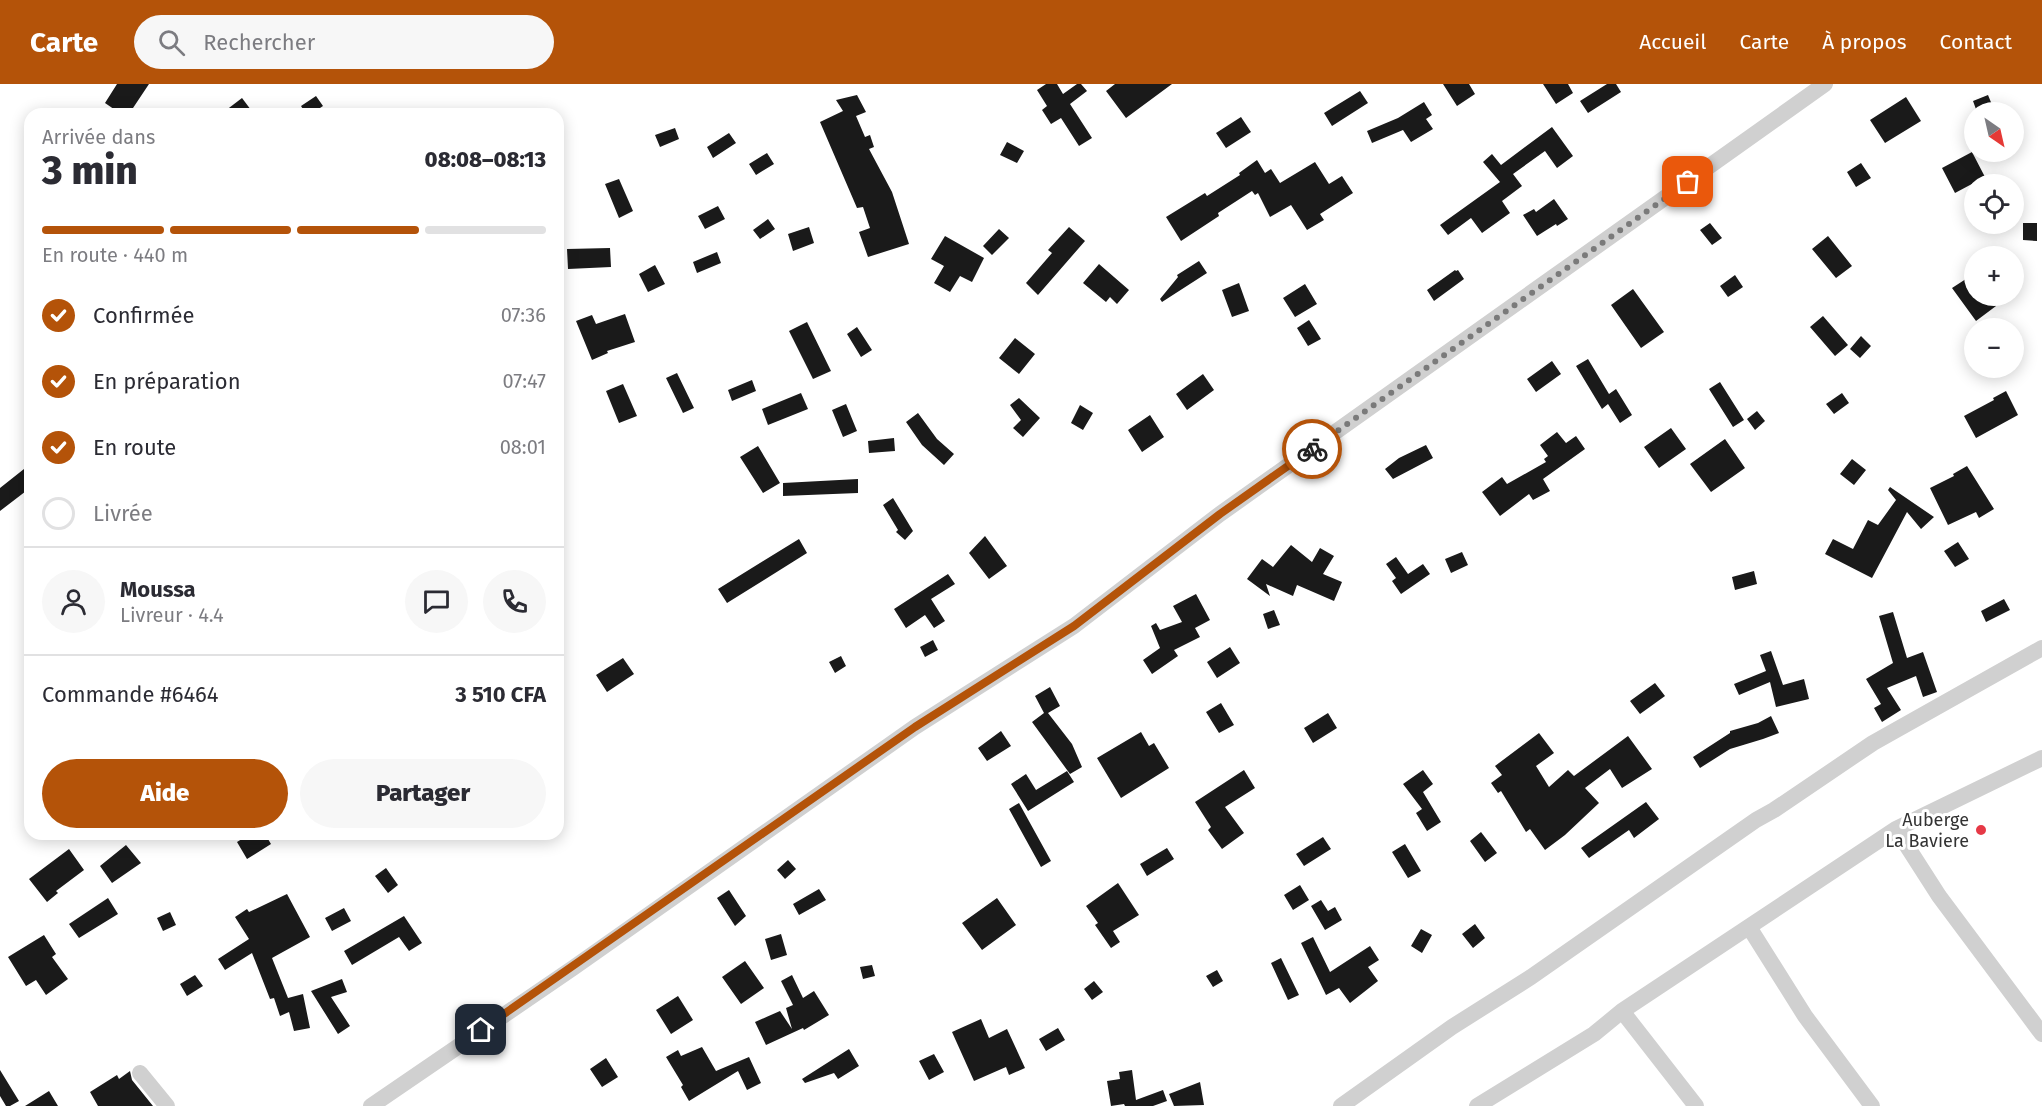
<!DOCTYPE html>
<html lang="fr">
<meta charset="utf-8">
<style>
body{margin:0;font-family:"Fira Sans",sans-serif;background:#f7f7f7;color:#2b2b33;height:100vh;display:flex;flex-direction:column;font-size:22px;white-space:nowrap}
*{box-sizing:border-box;margin:0}
p{font-size:20px;color:#7c7c81}
.icon{flex:none;width:33px;height:33px;fill:none;stroke:currentColor;stroke-width:2;stroke-linecap:round;stroke-linejoin:round}
.map{position:relative;flex:1;overflow:hidden}
.side{position:absolute;left:24px;top:24px;width:540px;height:732px;display:flex;flex-direction:column;background:#fff;border-radius:18px;box-shadow:0 3px 15px #0003}
.side>*{flex:none}
.needle{width:39px;rotate:146deg}
.controls{position:absolute;left:1964px;top:18px;display:grid;gap:12px}
.controls a{display:grid;place-items:center;width:60px;height:60px;border-radius:50%;background:#fff;box-shadow:0 3px 15px #0003;font-size:30px}
.pin{position:absolute;display:grid;place-items:center;width:51px;height:51px;color:#fff;margin:-26px;border-radius:12px;box-shadow:0 3px 9px #0006}
.courier{position:absolute;display:grid;place-items:center;width:60px;height:60px;margin:-30px;border:4px solid #b45309;border-radius:50%;background:#fff;color:#222;box-shadow:0 2px 8px #0007}
.head em{font-style:normal;font-weight:800}
.head div{display:flex;flex-direction:column-reverse}
.head{display:flex;align-items:center;justify-content:space-between;height:102px;padding:0 18px}
h1{font-size:39px;font-weight:800;line-height:45px}
.bar{display:grid;grid-template-columns:repeat(4,1fr);gap:9px 6px;align-content:center;height:72px;padding:0 18px}
.bar i{height:8px;border-radius:4px;background:#e1e1e2}
.bar .active{background:#b45309}
.bar p{grid-column:span 4}
.line{display:flex;align-items:center;gap:15px;padding:0 18px;border-top:2px solid #e1e1e2}
.line div{flex:1}
.round{display:grid;place-items:center;flex:none;width:63px;height:63px;border-radius:32px;background:#f7f7f7}
ol{padding:0 18px;list-style:none}
li{display:flex;align-items:center;gap:18px;height:66px}
li p{margin-inline-start:auto}
li .icon{padding:6px;border-radius:50%;background:#b45309;color:#fff;stroke-width:4}
li:last-child{color:#7c7c81}
li i{width:33px;height:33px;border:3px solid #e1e1e2;border-radius:50%}
.action{display:flex;gap:12px;margin-top:auto;padding:12px 18px}
.action a{flex:1;height:69px;border-radius:36px;background:#b45309;color:#fff;font-size:24px;font-weight:800;line-height:69px;text-align:center}
.action a+a{background:#f7f7f7;color:#2b2b33}
header{display:flex;align-items:center;gap:36px;box-sizing:border-box;height:84px;padding:0 30px;background:#b45309;color:#fff}
header strong{font-size:28px}
nav{display:flex;gap:33px;margin-inline-start:auto;font-size:21px}
.search{width:420px;height:54px;background:#f7f7f7;display:flex;align-items:center;gap:15px;box-sizing:border-box;padding:0 21px;border-radius:33px;color:#7c7c81;font-size:22px}
.map>svg:first-child{display:block}
</style>
<header>
<strong>Carte</strong>
<div class="search"><svg class="icon" aria-label="search" viewBox="0 0 24 24"><circle cx="10" cy="10" r="6"/><path d="M15 15l6 6"/></svg>Rechercher</div>
<nav><a>Accueil</a><a>Carte</a><a>À propos</a><a>Contact</a></nav>
</header>
<div class="map">
<svg width="2042" height="1022" viewBox="0 0 2042 1022">
<rect width="100%" height="100%" fill="#fff"/>
<path fill="#1a1a1a" d="M117,0H149L129,30H121L105,19Z
M1046,0H1057L1063,10L1077,0H1081L1087,7L1070,20L1092,54L1079,62L1061,34L1051,40L1042,26L1047,22L1037,6Z
M1115,0H1172L1126,34L1106,7Z
M1443,0H1469L1475,10L1457,22Z
M1543,0H1568L1573,9L1556,20Z
M1607,0H1616L1621,8L1588,29L1580,17Z
M1360,7L1368,19L1332,42L1324,29Z
M857,11L866,28L856,32L865,53L870,51L874,63L869,65L892,108L909,160L868,173L859,148L870,144L863,123L857,124L820,38L843,27L836,16Z
M1988,11L1995,28H1977L1973,17Z
M316,12L323,22L311,30H306L301,22Z
M1906,13L1921,37L1885,59L1870,36Z
M242,14L254,30H221Z
M1424,18L1432,31L1426,35L1433,45L1411,58L1403,46L1372,59L1367,47L1398,34Z
M1241,33L1251,48L1226,64L1216,49Z
M1552,43L1573,72L1557,84L1545,67L1513,90L1522,102L1502,117L1510,129L1482,149L1471,134L1448,151L1440,141L1500,98L1483,78L1492,70L1501,81Z
M675,44L679,55L660,63L655,51Z
M729,49L736,59L713,74L707,63Z
M1007,58L1024,67L1017,79L1000,71Z
M1972,68L1985,93L1955,109L1942,84Z
M767,69L774,80L756,91L749,80Z
M1257,76L1265,89L1271,85L1280,99L1315,78L1329,100L1342,92L1353,109L1320,130L1324,136L1307,146L1291,121L1270,133L1258,109L1255,111L1252,107L1218,129L1219,132L1181,157L1166,133L1205,109L1207,112L1240,91L1239,89Z
M1861,79L1871,94L1856,103L1847,88Z
M619,95L633,127L619,134L605,100Z
M1554,115L1568,135L1557,142L1556,140L1537,152L1523,131L1534,125L1536,128Z
M718,122L725,135L705,145L698,132Z
M768,135L775,145L760,155L753,146Z
M1710,139L1722,154L1712,161L1700,146Z
M2023,139H2037V157L2023,156Z
M809,143L814,159L793,167L788,150Z
M1069,143L1085,157L1038,211L1026,199L1052,169L1048,166Z
M999,145L1009,154L992,171L983,162Z
M945,152L984,174L972,198L960,192L950,208L934,199L944,182L931,175Z
M1828,152L1852,182L1836,194L1812,165Z
M610,164L611,183L568,185L567,165Z
M717,168L721,179L697,189L693,178Z
M1199,177L1207,189L1162,218L1160,215L1178,193L1177,191Z
M1099,180L1129,206L1117,220L1110,213L1106,218L1083,199Z
M655,181L665,200L648,208L639,190Z
M1455,186L1456,187L1458,186L1464,195L1434,217L1427,206Z
M1735,191L1743,203L1728,213L1720,202Z
M1969,193L1974,201V212H1989L1996,222L1976,237L1952,204Z
M1239,199L1249,227L1232,233L1222,206Z
M1305,200L1317,220L1295,233L1283,214Z
M1633,205L1664,248L1641,264L1611,221Z
M625,230L635,258L607,267L608,269L592,276L576,237L592,231L596,240Z
M1823,232L1848,261L1835,272L1810,243Z
M1309,236L1321,255L1308,262L1297,244Z
M807,238L831,287L813,295L789,247Z
M857,243L872,266L861,273L847,250Z
M1861,252L1871,262L1860,274L1850,265Z
M1015,254L1035,270L1019,290L999,274Z
M1588,275L1609,310L1616,305L1632,331L1620,339L1608,320L1602,325L1576,282Z
M1552,277L1561,290L1536,308L1527,295Z
M677,289L694,324L683,329L666,294Z
M1203,290L1214,306L1187,326L1176,310Z
M752,296L756,307L732,317L728,306Z
M1720,298L1744,336L1733,343L1709,305Z
M623,300L637,332L619,339L606,307Z
M2006,307L2018,331L1976,354L1964,332L1994,316L1993,314Z
M801,309L808,325L768,341L762,325Z
M1842,309L1849,319L1834,330L1826,320Z
M1019,314L1040,334L1023,353L1013,344L1021,336L1010,321Z
M846,320L857,347L843,353L832,326Z
M1080,321L1093,329L1083,346L1071,339Z
M1757,327L1765,337L1755,346L1747,335Z
M918,329L937,355L954,370L944,381L922,361L906,338Z
M1150,331L1164,353L1142,368L1128,346Z
M1671,344L1686,365L1659,384L1644,363Z
M1557,348L1566,359L1576,352L1585,365L1543,395L1550,407L1533,416L1529,410L1500,432L1482,408L1502,393L1507,400L1546,378L1544,375L1548,372L1540,361Z
M894,354L895,367L869,369L868,357Z
M1725,355L1745,384L1711,408L1690,380Z
M1426,361L1433,374L1393,395L1385,385L1399,374Z
M758,362L780,399L763,409L740,373Z
M1852,375L1866,386L1854,401L1840,390Z
M1967,382L1994,425L1979,434L1976,428L1948,441L1930,404L1954,392L1953,390Z
M24,385L30,393V404L0,427V404Z
M858,395V409L783,412V399Z
M1890,403L1934,433L1921,445L1907,428L1872,494L1825,470L1833,455L1853,465L1868,436L1878,441L1896,416L1888,406Z
M893,414L913,447L905,456L896,448L898,446L883,421Z
M985,452L1007,482L989,495L969,469Z
M799,455L807,469L727,519L718,505Z
M1958,458L1969,475L1955,483L1944,467Z
M1291,461L1312,478L1320,464L1334,472L1323,490L1342,498L1334,517L1297,501L1293,512L1266,500L1270,512L1247,495L1262,475L1273,483Z
M1462,468L1468,481L1451,489L1445,475Z
M1396,473L1408,490L1423,480L1430,490L1401,510L1392,497L1396,494L1386,480Z
M1754,487L1757,500L1735,506L1732,493Z
M948,490L955,500L931,515L945,537L934,544L925,531L906,544L894,525Z
M1196,510L1210,536L1195,544L1200,553L1174,566L1178,572L1152,590L1143,576L1160,564L1151,542L1156,539L1160,546L1182,538L1173,522Z
M2004,515L2010,526L1986,538L1981,527Z
M1274,526L1280,541L1268,545L1263,530Z
M1893,528L1907,574L1923,568L1937,608L1923,613L1916,592L1887,604L1901,626L1882,638L1874,624L1881,620L1866,595L1893,579L1879,532Z
M933,556L938,566L925,573L920,563Z
M1230,563L1240,579L1217,594L1207,578Z
M1771,567L1783,601L1804,595L1809,615L1776,623L1770,598L1739,611L1734,600L1766,587L1760,571Z
M841,572L846,582L835,589L829,578Z
M623,574L634,590L607,608L596,591Z
M1655,599L1665,612L1640,630L1630,617Z
M1050,603L1060,622L1048,629L1072,660L1082,683L1070,690L1032,638L1044,629L1035,612Z
M1221,619L1234,641L1219,649L1206,628Z
M1328,629L1337,644L1313,659L1304,644Z
M1771,632L1779,649L1763,655L1730,665L1700,684L1693,673L1730,649V647L1758,639Z
M1001,647L1011,662L987,677L978,664Z
M1141,648L1149,662L1154,659L1169,684L1121,714L1097,674Z
M1539,649L1554,669L1536,682L1549,703L1568,686L1574,692L1628,652L1652,685L1622,704L1610,685L1585,704L1599,719L1565,751L1545,766L1530,745L1526,748L1501,707L1498,709L1491,699L1502,691L1495,682Z
M1244,686L1255,704L1225,723L1244,749L1222,765L1208,746L1211,743L1195,718Z
M1423,686L1433,700L1423,708L1441,738L1427,747L1416,729L1422,725L1403,700Z
M1067,687L1074,698L1028,727L1011,700L1026,690L1036,706Z
M1646,718L1659,735L1634,754L1629,746L1589,774L1581,764Z
M1019,719L1051,777L1041,783L1009,725Z
M1481,748L1497,769L1485,778L1470,757Z
M250,750H265L271,760L247,775L237,758Z
M1323,753L1331,765L1304,782L1296,770Z
M1405,760L1421,787L1408,794L1392,768Z
M126,761L141,779L112,799L100,782Z
M1167,764L1174,775L1147,792L1140,780Z
M69,765L84,786L56,807L58,809L47,818L29,795Z
M788,776L796,785L785,795L777,786Z
M386,784L398,801L388,809L375,792Z
M1118,799L1139,831L1113,847L1120,858L1111,864L1095,841L1098,839L1086,822Z
M1300,801L1309,816L1293,826L1284,811Z
M819,805L826,816L799,831L793,820Z
M729,806L746,832L735,842L717,814Z
M287,810L310,853L272,874L288,914L303,910L310,944L294,947L289,928L280,932L274,914L270,915L252,869L225,886L218,875L249,855L235,833L247,825L249,828Z
M108,814L118,830L79,854L69,840Z
M997,814L1016,841L982,866L962,839Z
M1321,816L1328,827L1335,823L1342,836L1325,846L1311,822Z
M344,824L351,837L332,847L325,834Z
M170,828L176,841L163,847L157,834Z
M404,832L422,859L409,867L399,853L352,881L344,867Z
M1475,840L1485,854L1473,864L1462,850Z
M1421,845L1432,851L1422,869L1411,862Z
M781,850L787,871L771,876L765,855Z
M44,851L56,870L52,873L68,895L46,911L36,896L26,902L8,873Z
M1313,853L1330,888L1370,862L1379,876L1368,883L1378,897L1350,919L1339,904L1326,911L1301,859Z
M1281,874L1299,911L1288,916L1271,879Z
M745,877L764,904L741,920L722,893Z
M872,881L875,892L863,895L860,883Z
M1217,886L1223,897L1213,903L1206,892Z
M195,891L203,902L187,912L180,900Z
M792,891L803,914L814,907L829,931L804,946L803,944L766,961L755,938L780,927L792,945L786,924L793,921L781,897Z
M342,895L347,908L331,913L350,942L338,950L311,907Z
M1094,897L1103,908L1092,916L1084,905Z
M678,912L693,936L671,950L656,926Z
M981,935L989,954L1007,945L1025,984L1009,991L1006,983L974,997L952,948Z
M1058,944L1065,956L1046,967L1039,955Z
M702,963L716,987L749,973L761,999L747,1006L738,987L689,1017L681,1003L683,1001L666,973L678,966L681,972Z
M849,965L859,982L838,995L834,989L805,999L802,995Z
M934,970L944,988L929,996L919,977Z
M606,974L618,993L602,1003L590,985Z
M0,986L19,1017L10,1022H6L0,1012Z
M1132,986L1136,1016L1163,1006L1167,1017L1153,1022H1125L1124,1020L1111,1022L1107,997L1120,995L1119,988Z
M130,987L132,996L153,1022H98L90,1008L117,991L119,995Z
M1200,998L1204,1021L1174,1022L1169,1010Z
M49,1007L58,1022H25Z"/>
<g fill="none" stroke-linecap="round" stroke-linejoin="round">
<path stroke="#d0d0d0" stroke-width="16" d="M1896,745L1939,812L2042,950
M1749,843L1805,932L1872,1022
M1622,927L1696,1022
M140,989L167,1022
M371,1022L573,884L915,643L1074,542L1220,430L1825,0
M1341,1022L1452,943L1531,893L1756,736L1774,726L1873,659L2042,564
M1477,1022L1594,950L1622,927L1896,745L2042,674"/>
</g>
<g fill="none" stroke-linecap="round" stroke-linejoin="round">
<path stroke="#7a7a7a" stroke-width="6" stroke-dasharray="0 10.8" d="M1312,365L1688,98"/>
<path stroke="#b45309" stroke-width="8" d="M481,946L915,643L1074,542L1220,430L1312,365"/>
</g>
<circle fill="#e63946" stroke="#fff" stroke-width="2" cx="1981" cy="746" r="6"/>
<g text-anchor="middle" stroke-width="6" stroke-linejoin="round" paint-order="stroke">
<g font-size="18" fill="#333" stroke="#fff" text-anchor="end">
<text x="1969" y="742">Auberge<tspan x="1969" dy="21">La Baviere</tspan></text>
</g>
</g>
</svg>
<div class="controls">
<a><svg class="needle" viewBox="-14 -14 28 28"><path d="M0-13l5 13h-10z" fill="#e53935"/><path d="M0 13l5-13h-10z" fill="#7c7c81"/></svg></a>
<a><svg class="icon" aria-label="locate" viewBox="0 0 24 24"><circle cx="12" cy="12" r="6"/><path d="M12 2v4M12 18v4M2 12h4M18 12h4"/></svg></a>
<a>+</a>
<a>−</a>
</div>
<div class="pin" style="left:1688px;top:98px;background:#ea580c"><svg class="icon" aria-label="bag" viewBox="0 0 24 24"><path d="M5 8h14l-1 12H6zM9 8a3 3 0 0 1 6 0"/></svg></div>
<div class="pin" style="left:481px;top:946px;background:#1f2937"><svg class="icon" aria-label="home" viewBox="0 0 24 24"><path d="M3 11l9-7 9 7M6 9v11h12V9"/></svg></div>
<div class="courier" style="left:1312px;top:365px"><svg class="icon" aria-label="bike" viewBox="0 0 24 24"><circle cx="6" cy="16" r="4"/><circle cx="18" cy="16" r="4"/><path d="M6 16l4-8h5l3 8M10 8l3 8H6M13 5h3"/></svg></div>
<section class="side">
<div class="head"><div><h1>3 min</h1><p>Arrivée dans</p></div><em>08:08–08:13</em></div>
<div class="bar"><i class="active"></i><i class="active"></i><i class="active"></i><i></i><p>En route · 440 m</p></div>
<ol>
<li><svg class="icon" aria-label="check" viewBox="0 0 24 24"><path d="M5 12l5 5 9-10"/></svg>Confirmée<p>07:36</p></li>
<li><svg class="icon" aria-label="check" viewBox="0 0 24 24"><path d="M5 12l5 5 9-10"/></svg>En préparation<p>07:47</p></li>
<li><svg class="icon" aria-label="check" viewBox="0 0 24 24"><path d="M5 12l5 5 9-10"/></svg>En route<p>08:01</p></li>
<li><i></i>Livrée</li>
</ol>
<div class="line" style="height:108px"><a class="round"><svg class="icon" aria-label="person" viewBox="0 0 24 24"><circle cx="12" cy="8" r="4"/><path d="M4 21q1-7 8-7t8 7"/></svg></a><div><b>Moussa</b><p>Livreur · 4.4</p></div><a class="round"><svg class="icon" aria-label="chat" viewBox="0 0 24 24"><path d="M4 5h16v11H9l-5 4z"/></svg></a><a class="round"><svg class="icon" aria-label="phone" viewBox="0 0 24 24"><path d="M5 4h4l2 5-3 2q2 4 5 5l2-3 5 2v4C11 20 4 13 5 4z"/></svg></a></div>
<div class="line" style="height:78px"><div>Commande #6464</div><b>3 510 CFA</b></div>
<div class="action"><a>Aide</a><a>Partager</a></div>
</section>
</div>
